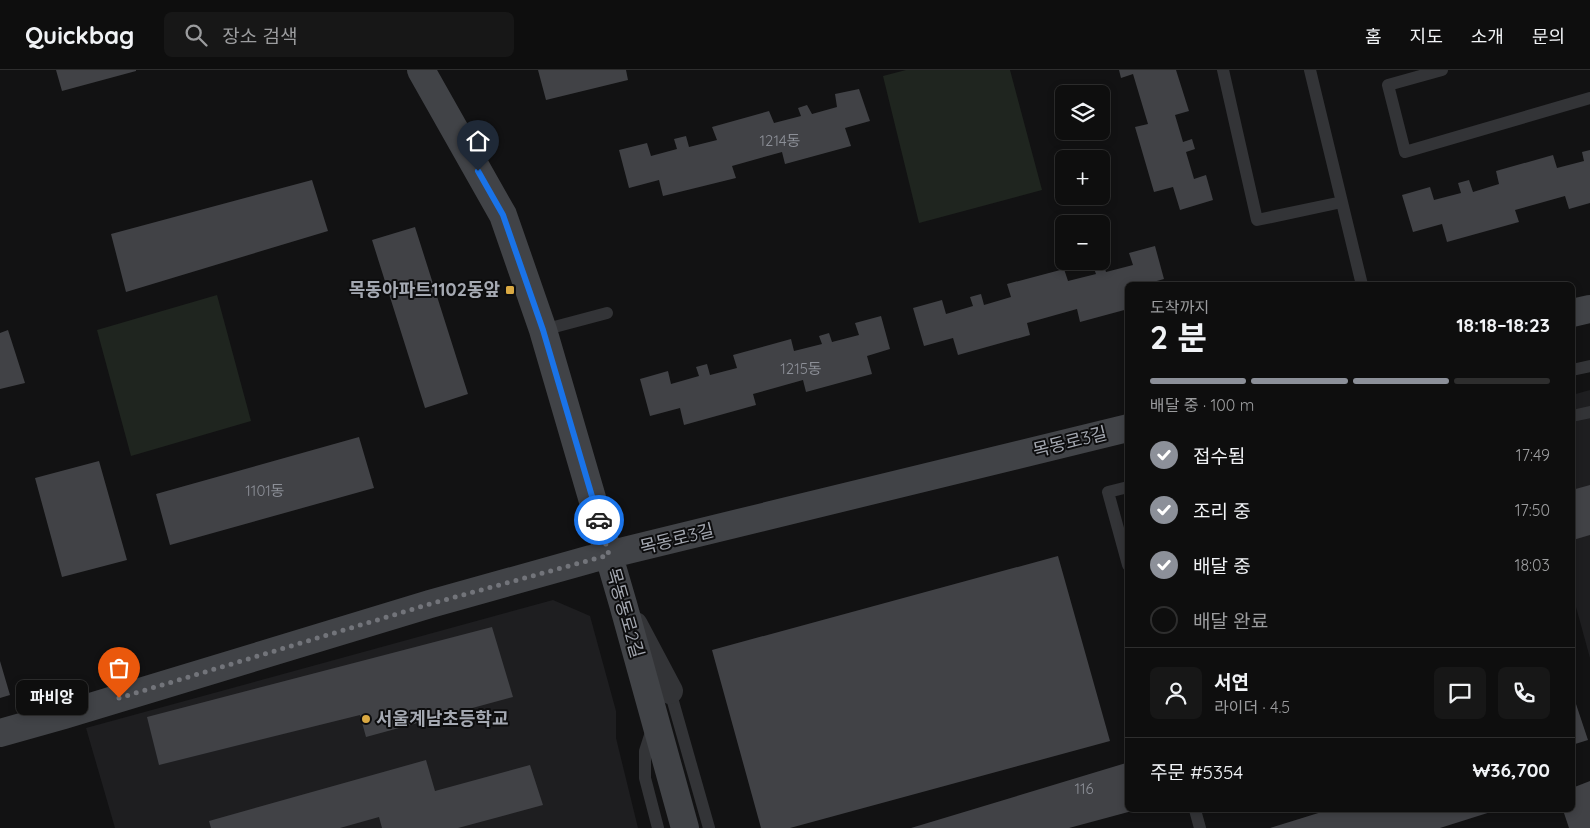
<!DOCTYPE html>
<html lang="ko">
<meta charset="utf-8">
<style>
body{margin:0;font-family:Quicksand,"Noto Sans KR",sans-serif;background:#171717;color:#f1f3f6;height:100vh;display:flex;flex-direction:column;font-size:19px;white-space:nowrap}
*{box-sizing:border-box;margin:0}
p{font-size:16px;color:#9b9c9e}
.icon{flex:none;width:28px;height:28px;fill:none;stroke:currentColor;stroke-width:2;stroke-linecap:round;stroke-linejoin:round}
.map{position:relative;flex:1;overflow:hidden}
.panel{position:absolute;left:1125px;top:212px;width:450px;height:530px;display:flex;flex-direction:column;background:#0e0e0e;border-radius:8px;box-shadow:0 2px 8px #0003,0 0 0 1px #2e2e2e}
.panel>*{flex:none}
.fabs{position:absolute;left:1055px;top:15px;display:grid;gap:10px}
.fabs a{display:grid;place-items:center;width:55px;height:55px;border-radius:8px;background:#0e0e0e;box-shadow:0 2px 8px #0003,0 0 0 1px #2e2e2e;font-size:25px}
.pin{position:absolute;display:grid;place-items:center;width:42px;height:42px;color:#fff;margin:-51px -21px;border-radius:50% 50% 50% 0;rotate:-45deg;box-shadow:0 0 5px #0007}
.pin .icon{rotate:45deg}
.courier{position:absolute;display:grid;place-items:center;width:50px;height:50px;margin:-25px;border:4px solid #1a73e8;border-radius:50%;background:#fff;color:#222;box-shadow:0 1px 6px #0007}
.bubble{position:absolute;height:35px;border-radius:8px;background:#0e0e0e;box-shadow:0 2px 8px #0003,0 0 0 1px #2e2e2e;font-size:16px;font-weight:700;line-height:35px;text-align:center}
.headline em{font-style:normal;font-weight:700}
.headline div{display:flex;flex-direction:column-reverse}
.headline{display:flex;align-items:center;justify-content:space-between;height:85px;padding:0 25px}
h1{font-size:32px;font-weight:700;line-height:38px}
.bar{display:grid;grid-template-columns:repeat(4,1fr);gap:8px 5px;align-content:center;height:60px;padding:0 25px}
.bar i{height:6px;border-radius:4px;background:#2e2e2e}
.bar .on{background:#8c9099}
.bar p{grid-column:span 4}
.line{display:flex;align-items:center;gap:12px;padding:0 25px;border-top:1px solid #2e2e2e}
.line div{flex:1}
.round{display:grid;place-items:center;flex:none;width:52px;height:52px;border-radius:8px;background:#171717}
ol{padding:0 25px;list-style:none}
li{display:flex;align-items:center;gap:15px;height:55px}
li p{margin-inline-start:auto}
li .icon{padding:5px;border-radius:50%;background:#8c9099;color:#fff;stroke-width:4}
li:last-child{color:#9b9c9e}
li i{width:28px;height:28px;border:2px solid #2e2e2e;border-radius:50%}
header{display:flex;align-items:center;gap:30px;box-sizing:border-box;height:70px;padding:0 25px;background:#0e0e0e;border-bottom:1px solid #2e2e2e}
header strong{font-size:24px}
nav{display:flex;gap:28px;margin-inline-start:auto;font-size:18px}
.search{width:350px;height:45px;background:#171717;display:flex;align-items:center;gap:12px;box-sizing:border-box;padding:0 18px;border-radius:8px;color:#9b9c9e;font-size:19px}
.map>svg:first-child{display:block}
</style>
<header>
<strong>Quickbag</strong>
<div class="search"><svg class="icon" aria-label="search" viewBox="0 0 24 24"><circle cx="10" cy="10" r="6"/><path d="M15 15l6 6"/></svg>장소 검색</div>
<nav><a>홈</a><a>지도</a><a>소개</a><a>문의</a></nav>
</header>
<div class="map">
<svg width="1590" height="758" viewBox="0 0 1590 758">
<rect width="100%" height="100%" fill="#121213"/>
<path fill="#1e1e20" d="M1590,320V588L1573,526L1572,325Z
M553,530L590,546L616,641V668L638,758H115L86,658Z"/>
<path fill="#1f251f" d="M906,0H1010L1042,120L919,153L883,6Z
M217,225L251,351L131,386L97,260Z"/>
<path fill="#414246" d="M56,0H136V1L62,21Z
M538,0H626L628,10L546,30Z
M1119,0H1176L1189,41L1175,45L1183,72L1192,69L1195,79L1186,82L1194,109L1206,105L1213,130L1180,140L1173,117L1154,122L1135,57L1148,54L1133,4L1121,8Z
M859,19L870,51L845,58L851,76L785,94L782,82L732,96L736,108L663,126L659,110L629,118L619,80L647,73L651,86L677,79L674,69L686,66L689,77L717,70L712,57L769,41L774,53L801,46L798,38L807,35L812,44L837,37L835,24Z
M1590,80V133L1569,139L1565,126L1515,140L1519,152L1447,172L1442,154L1413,162L1402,125L1430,117L1434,130L1461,123L1458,113L1469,110L1473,122L1499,114L1496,101L1553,85L1557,98L1584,91L1582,82Z
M312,110L328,161L126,222L111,164Z
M415,157L468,324L425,338L372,170Z
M1155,176L1164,209L1142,215H1128V239L1080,252L1077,239L1027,253L1030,265L958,285L953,268L924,276L913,238L942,230L946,244L973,236L970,227L981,224L984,235L1011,227L1007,214L1064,199L1068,211L1096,204L1093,196L1103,193L1106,202L1133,195L1129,183Z
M881,246L890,279L867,286L872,304L806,322L803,310L753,324L756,335L684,355L680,338L650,346L640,309L668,301L671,314L699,306L696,297L707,294L710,305L737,298L733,285L791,269L794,281L822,274L819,266L829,263L832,272L859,265L855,253Z
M8,260L25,313L0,319V263Z
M359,367L374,418L170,475L156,424Z
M99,391L127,490L62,507L35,408Z
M1590,415V465L1573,470L1572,420Z
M1058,486L1110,671L790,758H761L712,580Z
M492,557L513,627L366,667L360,645L159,695L147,647Z
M0,591L10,625L0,628Z
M1572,622L1588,670L1572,675Z
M426,690L435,721L530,695L543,735L458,758H382L379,747L340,758H211L209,751Z
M1126,693L1128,698V740L1132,741L1069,758H911Z
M1590,711V758H1569L1563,740H1572V718Z
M1328,740H1497L1440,758H1270Z"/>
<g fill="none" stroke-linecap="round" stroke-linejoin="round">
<path stroke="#333437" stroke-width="12" d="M1223,0L1257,150L1342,132
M1310,0L1362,215
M1442,0L1388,15L1405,82L1590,28
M543,260L607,243
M1572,300L1590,296
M1572,346L1590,342
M1128,417L1108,422L1128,495
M670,621L709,758
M652,659L645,681V708L658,758
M1195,740L1200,758"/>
<path stroke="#333437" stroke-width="26" d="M635,555L670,621"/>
<path stroke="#414347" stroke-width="28" d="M421,0L503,145L543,260L623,534L685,758
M1572,243L1590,239
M0,663L64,645L430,534L591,489L1128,358"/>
</g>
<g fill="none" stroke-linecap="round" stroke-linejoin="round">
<path stroke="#72747a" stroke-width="5" stroke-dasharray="0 9" d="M119,628L430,534L609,485L599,450"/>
<path stroke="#1a73e8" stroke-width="6" d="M478,101L503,145L543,260L599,450"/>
</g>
<g fill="#daa942" stroke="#0d0d0e" stroke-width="2">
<rect x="505" y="215" width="10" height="10" rx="2.5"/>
<circle cx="366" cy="649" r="5"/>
</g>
<g text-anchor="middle" stroke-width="4" stroke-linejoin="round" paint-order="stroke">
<g font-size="15" fill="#8c8f97">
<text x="780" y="76">1214동</text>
<text x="801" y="304">1215동</text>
<text x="265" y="426">1101동</text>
<text x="1084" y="724">116</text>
</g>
<g font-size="18" font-weight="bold" fill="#a5a9b2" stroke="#0d0d0e" text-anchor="end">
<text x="500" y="226">목동아파트1102동앞</text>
<text x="376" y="655" text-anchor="start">서울계남초등학교</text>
</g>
<g font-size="18" fill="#a5a9b2" stroke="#0d0d0e">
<text transform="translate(1070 372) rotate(-14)" y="6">목동로3길</text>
<text transform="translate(677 469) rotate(-14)" y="6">목동로3길</text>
<text transform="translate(625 543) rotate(74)" y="6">목동동로2길</text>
</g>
</g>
</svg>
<div class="fabs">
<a><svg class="icon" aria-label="layers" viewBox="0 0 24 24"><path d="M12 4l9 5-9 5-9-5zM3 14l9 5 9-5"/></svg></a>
<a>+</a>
<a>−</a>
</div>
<div class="pin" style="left:119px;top:628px;background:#ea580c"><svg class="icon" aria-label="bag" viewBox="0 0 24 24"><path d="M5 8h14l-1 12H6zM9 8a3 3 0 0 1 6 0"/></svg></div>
<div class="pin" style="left:478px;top:101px;background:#1f2937"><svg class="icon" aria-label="home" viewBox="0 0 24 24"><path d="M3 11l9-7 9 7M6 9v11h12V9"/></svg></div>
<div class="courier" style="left:599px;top:450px"><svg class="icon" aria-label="car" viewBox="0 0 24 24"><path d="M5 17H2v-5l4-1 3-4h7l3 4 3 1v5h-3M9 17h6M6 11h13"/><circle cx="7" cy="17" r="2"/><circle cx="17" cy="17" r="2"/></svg></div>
<div class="bubble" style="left:16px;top:610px;width:72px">파비앙</div>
<section class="panel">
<div class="headline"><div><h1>2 분</h1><p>도착까지</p></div><em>18:18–18:23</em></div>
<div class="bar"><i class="on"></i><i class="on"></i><i class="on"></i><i></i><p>배달 중 · 100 m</p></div>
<ol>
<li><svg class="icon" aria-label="check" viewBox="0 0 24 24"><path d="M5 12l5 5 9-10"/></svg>접수됨<p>17:49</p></li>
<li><svg class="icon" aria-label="check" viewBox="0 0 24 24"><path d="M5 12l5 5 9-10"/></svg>조리 중<p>17:50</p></li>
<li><svg class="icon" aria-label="check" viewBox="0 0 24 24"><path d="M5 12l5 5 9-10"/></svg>배달 중<p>18:03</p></li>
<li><i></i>배달 완료</li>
</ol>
<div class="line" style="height:90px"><a class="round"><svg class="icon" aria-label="person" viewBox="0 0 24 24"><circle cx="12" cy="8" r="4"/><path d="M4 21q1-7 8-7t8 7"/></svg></a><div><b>서연</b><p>라이더 · 4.5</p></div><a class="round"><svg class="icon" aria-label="chat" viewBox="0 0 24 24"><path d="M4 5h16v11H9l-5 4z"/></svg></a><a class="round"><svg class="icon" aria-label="phone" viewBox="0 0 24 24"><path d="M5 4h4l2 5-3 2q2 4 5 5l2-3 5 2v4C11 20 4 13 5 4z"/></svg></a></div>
<div class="line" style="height:65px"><div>주문 #5354</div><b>₩36,700</b></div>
</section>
</div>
